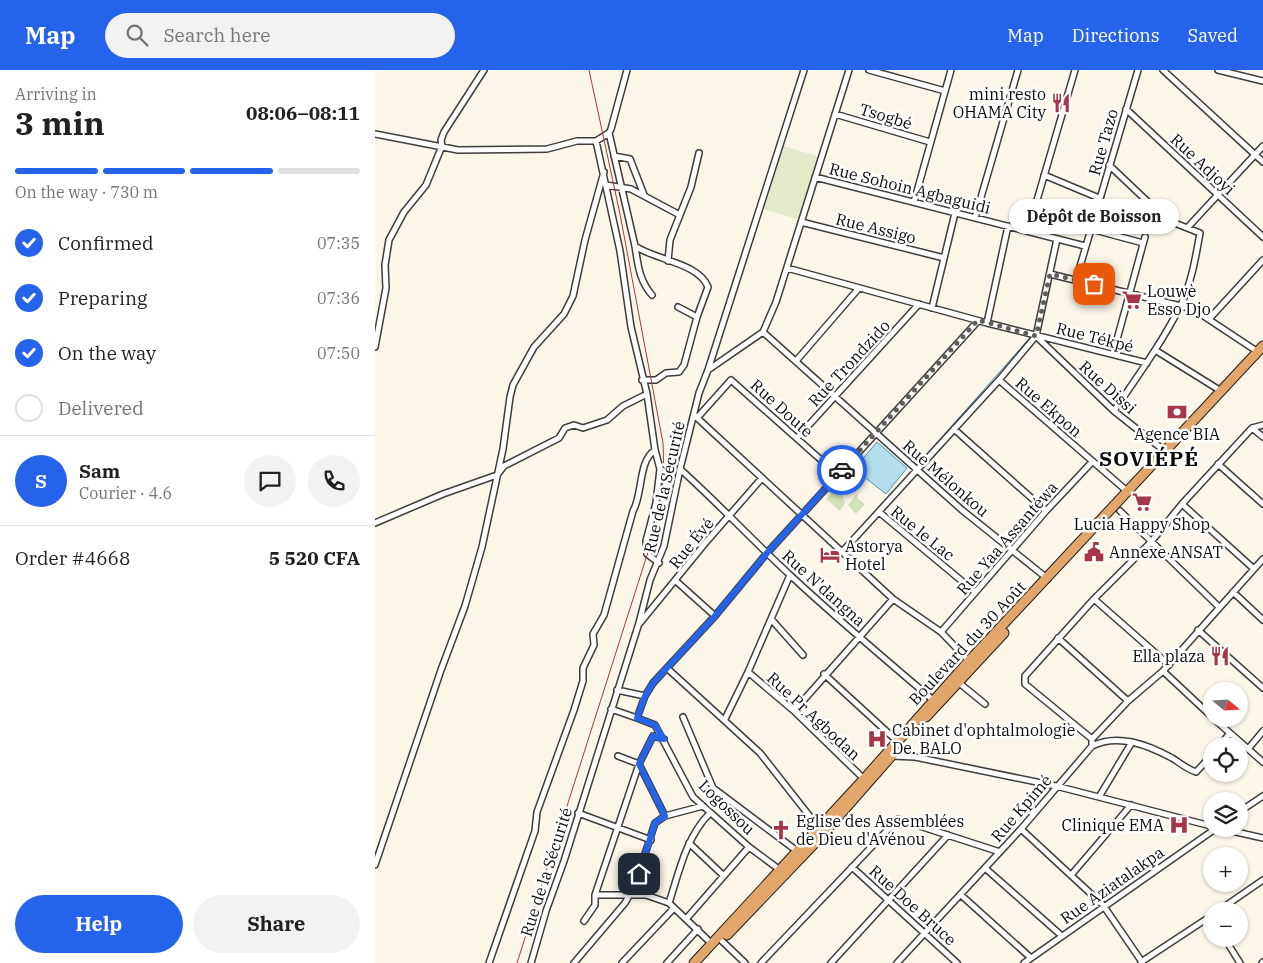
<!DOCTYPE html>
<meta charset="utf-8">
<style>
body{margin:0;font-family:"IBM Plex Serif",serif;background:#f2f2f2;color:#202124;height:100vh;display:flex;flex-direction:column;font-size:19px;white-space:nowrap}
*{box-sizing:border-box;margin:0}
p{font-size:16px;color:#757577}
.icon{flex:none;width:28px;height:28px;fill:none;stroke:currentColor;stroke-width:2;stroke-linecap:round;stroke-linejoin:round}
.map{position:relative;flex:1;overflow:hidden}
.side{display:flex;flex-direction:column;background:#fff;width:375px}
.side>*{flex:none}
.needle{width:32px;rotate:108deg}
.controls{position:absolute;left:828px;top:612px;display:grid;gap:10px}
.controls a{display:grid;place-items:center;width:45px;height:45px;border-radius:50%;background:#fff;box-shadow:0 1px 4px #0004;font-size:25px}
.pin{position:absolute;display:grid;place-items:center;width:42px;height:42px;color:#fff;margin:-21px;border-radius:10px;box-shadow:0 2px 8px #0006}
.courier{position:absolute;display:grid;place-items:center;width:50px;height:50px;margin:-25px;border:4px solid #2563eb;border-radius:50%;background:#fff;color:#222;box-shadow:0 1px 6px #0007}
.bubble{position:absolute;height:35px;border-radius:18px;background:#fff;box-shadow:0 1px 4px #0004;font-size:16px;font-weight:700;line-height:35px;text-align:center}
.overview em{font-style:normal;font-weight:700}
.overview div{display:flex;flex-direction:column-reverse}
.overview{display:flex;align-items:center;justify-content:space-between;height:85px;padding:0 15px}
h1{font-size:32px;font-weight:700;line-height:38px}
.bar{display:grid;grid-template-columns:repeat(4,1fr);gap:8px 5px;align-content:center;height:60px;padding:0 15px}
.bar i{height:6px;border-radius:4px;background:#e0e0e0}
.bar .active{background:#2563eb}
.bar p{grid-column:span 4}
.line{display:flex;align-items:center;gap:12px;padding:0 15px;border-top:1px solid #e0e0e0}
.line div{flex:1}
.round{display:grid;place-items:center;flex:none;width:52px;height:52px;border-radius:26px;background:#f2f2f2}
ol{padding:0 15px;list-style:none}
li{display:flex;align-items:center;gap:15px;height:55px}
li p{margin-inline-start:auto}
li .icon{padding:5px;border-radius:50%;background:#2563eb;color:#fff;stroke-width:4}
li:last-child{color:#757577}
li i{width:28px;height:28px;border:2px solid #e0e0e0;border-radius:50%}
.button{display:flex;gap:10px;margin-top:auto;padding:10px 15px}
.button a{flex:1;height:58px;border-radius:30px;background:#2563eb;color:#fff;font-size:20px;font-weight:700;line-height:58px;text-align:center}
.button a+a{background:#f2f2f2;color:#202124}
header{display:flex;align-items:center;gap:30px;box-sizing:border-box;height:70px;padding:0 25px;background:#2563eb;color:#fff}
header strong{font-size:24px}
nav{display:flex;gap:28px;margin-inline-start:auto;font-size:18px}
.search{width:350px;height:45px;background:#f2f2f2;display:flex;align-items:center;gap:12px;box-sizing:border-box;padding:0 18px;border-radius:28px;color:#757577;font-size:19px}
main{display:flex;flex:1;min-height:0}
.map>svg:first-child{display:block}
</style>
<header>
<strong>Map</strong>
<div class="search"><svg class="icon" aria-label="search" viewBox="0 0 24 24"><circle cx="10" cy="10" r="6"/><path d="M15 15l6 6"/></svg>Search here</div>
<nav><a>Map</a><a>Directions</a><a>Saved</a></nav>
</header>
<main>
<section class="side">
<div class="overview"><div><h1>3 min</h1><p>Arriving in</p></div><em>08:06–08:11</em></div>
<div class="bar"><i class="active"></i><i class="active"></i><i class="active"></i><i></i><p>On the way · 730 m</p></div>
<ol>
<li><svg class="icon" aria-label="check" viewBox="0 0 24 24"><path d="M5 12l5 5 9-10"/></svg>Confirmed<p>07:35</p></li>
<li><svg class="icon" aria-label="check" viewBox="0 0 24 24"><path d="M5 12l5 5 9-10"/></svg>Preparing<p>07:36</p></li>
<li><svg class="icon" aria-label="check" viewBox="0 0 24 24"><path d="M5 12l5 5 9-10"/></svg>On the way<p>07:50</p></li>
<li><i></i>Delivered</li>
</ol>
<div class="line" style="height:90px"><b class="round" style="background:#2563eb;color:#fff">S</b><div><b>Sam</b><p>Courier · 4.6</p></div><a class="round"><svg class="icon" aria-label="chat" viewBox="0 0 24 24"><path d="M4 5h16v11H9l-5 4z"/></svg></a><a class="round"><svg class="icon" aria-label="phone" viewBox="0 0 24 24"><path d="M5 4h4l2 5-3 2q2 4 5 5l2-3 5 2v4C11 20 4 13 5 4z"/></svg></a></div>
<div class="line" style="height:65px"><div>Order #4668</div><b>5 520 CFA</b></div>
<div class="button"><a>Help</a><a>Share</a></div>
</section>
<div class="map">
<svg width="888" height="893" viewBox="0 0 888 893">
<rect width="100%" height="100%" fill="#fcf6e9"/>
<path fill="#d2e1b8" d="M464,415L470,433L465,441L451,429Z
M481,424L483,425L482,428L490,434L481,444L473,435Z"/>
<path fill="#e2eac9" d="M409,76L445,87L425,150L389,139Z"/>
<path fill="#b5deec" stroke="#4698b9" d="M502,372L532,398L511,424L479,399Z"/>
<g fill="none" stroke-linecap="round" stroke-linejoin="round">
<path stroke="#4698b9" stroke-width="1" d="M542,395L653,270
M549,398L578,365
M503,439L537,401"/>
<defs>
<path id="minor" d="M494,0L570,21
M788,0L888,92
M843,0L888,11
M751,39L888,167
M460,44L555,72
M234,63L260,176C263,195 264,210 277,225
M0,64L83,80L172,79L202,71H221L234,63L236,59L252,0
M221,71L245,181L256,257L272,324L280,380L285,399L281,433L271,471L272,484L284,493
M239,86L255,89L269,125
M734,95L792,150L825,163C821,186 816,215 805,237C786,274 762,307 739,341
M669,105L724,128
M440,107L710,176
M231,115L256,119L303,144
M539,132L576,0
M600,148L643,0
M426,152L569,188
M813,157L888,76
M716,159L768,173
M653,161L700,0
M260,176C280,190 324,193 333,217L322,247L309,295L304,302L291,303L281,310H267
M293,191L295,170L316,117L324,83
M412,198L612,253L772,293
M675,204L818,239L883,282
M701,210L763,0
M303,237L322,247
M557,238L580,143
M835,248L888,190
M612,253L633,156
M388,262L587,440L673,509
M661,266L739,341L791,382
M0,277L11,218L10,195L14,170L29,142L51,115L67,76L66,70L69,62L109,0
M780,280L846,321
M738,284L770,167
M421,291L484,218
M333,300L429,0
M624,310L753,422
M319,345L518,529L566,562L594,591
M322,348L356,310L463,405
M877,358L888,367
M579,359L671,441
M422,368L544,234
M843,394L888,434
M305,399C343,433 377,470 415,505C461,548 510,589 558,630
M807,434L879,499
M745,441L844,537
M504,442L600,522
M0,453L68,424L122,405L129,396L184,368L190,358L199,355L208,358L232,350L248,336L272,324
M467,482L624,310L661,266L682,169
M301,511L340,546
M858,522L888,550
M719,529L794,595
M396,549L428,585
M265,553L332,471L387,408
M823,560L888,618
M566,562L671,441L717,392
M683,568L753,631
M293,599L385,683L444,758
M788,601L836,646
M373,602L419,641L489,709
M449,604L522,671
M583,612L610,634
M242,620L270,626L262,648L280,655L318,727L374,777L405,800
M270,626L278,613L340,546L392,483L603,251
M236,639L262,648
M419,641L518,529
M308,647L338,718L422,781
M350,649L373,602L415,505
M839,649L888,692
M717,669L650,614V606L719,529L776,472L807,434L877,358L888,355
M717,676C743,663 773,675 797,688C805,693 812,699 821,702L836,686
M844,676L855,663
M873,679L888,661
M521,681L540,687L681,716L836,756
M243,686L264,694L290,746
M517,686L540,687
M724,727L757,672
M864,742L888,726
M203,743L276,770
M646,759L728,835L767,892
M848,759L888,768
M314,773L349,806
M0,795L66,600L90,536L107,477L128,379L135,327L138,315L159,277L189,244L198,226L210,170L229,102
M477,797L582,893
M610,798L687,866
M697,804L756,735
M220,825H271L294,833L337,874
M586,825L656,888
M294,833C304,802 311,767 335,743
M843,841L888,810
M312,848L374,777
M209,851L220,835V825L264,694L278,666L289,669
M850,869L865,893
M347,871L370,893
M766,892L836,846
M114,893L160,761L162,742L199,640L208,611V598L219,575L218,564L229,545L258,441C268,424 263,391 280,380
M156,893L171,841L189,791L264,553L275,510L289,476L305,399L324,323L333,300L388,262L401,232L474,0
M199,893L250,833L260,815L280,753L290,746L328,736
M247,893L299,838
M292,893L323,859
M386,893L523,749L625,782
M456,893L573,765
M522,893L646,759L717,676V669L753,631L788,601L888,489
M649,893L840,759
M887,893L888,892"/>
<path id="trunk" d="M551,647L629,563
M352,865L440,773L519,683
M319,893L489,709L594,591L888,276"/>
</defs>
<use href="#minor" stroke="#3d3d3d" stroke-width="8"/>
<use href="#trunk" stroke="#1b1b1b" stroke-width="11"/>
<use href="#minor" stroke="#fff" stroke-width="5"/>
<use href="#trunk" stroke="#e2a66a" stroke-width="9"/>
<path stroke="#a63647" stroke-width="1" d="M142,893L280,460L289,405L288,373L245,144L214,0"/>
</g>
<g fill="none" stroke-linecap="round" stroke-linejoin="round">
<path stroke="#5f5d58" stroke-width="5" stroke-dasharray="0 9" d="M467,400L603,250L661,266L675,204L719,214"/>
<path stroke="#2563eb" stroke-width="6" d="M264,804L280,753L290,746L264,694L278,666L289,669L280,655L262,648L270,626L278,613L340,546L392,483L467,400"/>
</g>
<defs>
<symbol id="restaurant-bare" viewBox="-9 -9 18 18"><path d="M-5-6h1v4h1v-4h1v4h1v-4h1v5L-1.5 .5V6h-2V.5L-5-1ZM5-6V6H3V1.5H1.5Q1.5-4 5-6Z" fill="#a63647" stroke="#fff" stroke-width="2.5" paint-order="stroke"/></symbol>
<symbol id="supermarket-bare" viewBox="-9 -9 18 18"><path d="M-6-5.5h2.5l.6 2H6L4.5 2H-2.5L-4.4-4H-6ZM-1.5 3.2a1.3 1.3 0 1 0 .1 0ZM3 3.2a1.3 1.3 0 1 0 .1 0Z" fill="#a63647" stroke="#fff" stroke-width="2.5" paint-order="stroke"/></symbol>
<symbol id="bank-bare" viewBox="-9 -9 18 18"><path d="M-6-4H6V4H-6ZM0-2.3a2.3 2.3 0 1 0 0 4.6a2.3 2.3 0 1 0 0-4.6Z" fill="#a63647" stroke="#fff" stroke-width="2.5" paint-order="stroke"/></symbol>
<symbol id="civic-bare" viewBox="-9 -9 18 18"><path d="M-.6-6.5H3V-4.5H.6V-3L4-1V1h2V6H-6V1h2V-1L-.6-3ZM-1.2 2.5V6h2.4V2.5Z" fill="#a63647" stroke="#fff" stroke-width="2.5" paint-order="stroke"/></symbol>
<symbol id="hotel-bare" viewBox="-9 -9 18 18"><path d="M-6-4.5h1.5V1H6V5H4.5V3h-9V5H-6ZM-4 0a1.8 1.8 0 1 1 3.6 0ZM.5 0V-2.5h3Q6-2.5 6 0Z" fill="#a63647" stroke="#fff" stroke-width="2.5" paint-order="stroke"/></symbol>
<symbol id="hospital-bare" viewBox="-9 -9 18 18"><path d="M-5-5h3v3.5h4V-5h3V5h-3V1.5h-4V5h-3Z" fill="#a63647" stroke="#fff" stroke-width="2.5" paint-order="stroke"/></symbol>
<symbol id="church-bare" viewBox="-9 -9 18 18"><path d="M-1.2-6h2.4v3.5h3.3v2.4h-3.3V6h-2.4V-.1h-3.3v-2.4h3.3Z" fill="#a63647" stroke="#fff" stroke-width="2.5" paint-order="stroke"/></symbol>
</defs>
<g fill-rule="evenodd">
<use href="#restaurant-bare" x="672" y="19" width="28" height="28"/>
<use href="#supermarket-bare" x="743" y="216" width="28" height="28"/>
<use href="#bank-bare" x="788" y="328" width="28" height="28"/>
<use href="#supermarket-bare" x="753" y="418" width="28" height="28"/>
<use href="#civic-bare" x="705" y="468" width="28" height="28"/>
<use href="#hotel-bare" x="441" y="471" width="28" height="28"/>
<use href="#restaurant-bare" x="831" y="572" width="28" height="28"/>
<use href="#hospital-bare" x="488" y="655" width="28" height="28"/>
<use href="#hospital-bare" x="790" y="741" width="28" height="28"/>
<use href="#church-bare" x="392" y="746" width="28" height="28"/>
</g>
<g text-anchor="middle" stroke-width="5" stroke-linejoin="round" paint-order="stroke">
<g font-size="16" fill="#0a0a0a" stroke="#fff" text-anchor="start">
<text x="671" y="30" text-anchor="end">mini resto<tspan x="671" dy="18">OHAMA City</tspan></text>
<text x="772" y="227">Louwè<tspan x="772" dy="18">Esso Djo</tspan></text>
<text x="802" y="370" text-anchor="middle">Agence BIA</text>
<text x="767" y="460" text-anchor="middle">Lucia Happy Shop</text>
<text x="470" y="482">Astorya<tspan x="470" dy="18">Hotel</tspan></text>
<text x="734" y="488">Annexe ANSAT</text>
<text x="830" y="592" text-anchor="end">Ella plaza</text>
<text x="517" y="666">Cabinet d'ophtalmologie<tspan x="517" dy="18">De. BALO</tspan></text>
<text x="421" y="757">Eglise des Assemblées<tspan x="421" dy="18">de Dieu d'Avénou</tspan></text>
<text x="789" y="761" text-anchor="end">Clinique EMA</text>
</g>
<g font-size="16" fill="#0a0a0a" stroke="#fff">
<text transform="translate(511 46) rotate(17)" y="6">Tsogbé</text>
<text transform="translate(728 72) rotate(-74)" y="6">Rue Tazo</text>
<text transform="translate(828 94) rotate(43)" y="6">Rue Adjoyi</text>
<text transform="translate(535 118) rotate(14)" y="6">Rue Sohoin Agbaguidi</text>
<text transform="translate(501 158) rotate(14)" y="6">Rue Assigo</text>
<text transform="translate(720 267) rotate(14)" y="6">Rue Tékpé</text>
<text transform="translate(474 293) rotate(-47)" y="6">Rue Trondzido</text>
<text transform="translate(733 317) rotate(42)" y="6">Rue Dissi</text>
<text transform="translate(674 337) rotate(41)" y="6">Rue Ekpon</text>
<text transform="translate(407 338) rotate(42)" y="6">Rue Doute</text>
<text transform="translate(571 408) rotate(41)" y="6">Rue Mélonkou</text>
<text transform="translate(289 417) rotate(-77)" y="6">Rue de la Sécurité</text>
<text transform="translate(548 463) rotate(39)" y="6">Rue le Lac</text>
<text transform="translate(632 468) rotate(-49)" y="6">Rue Yaa Assantéwa</text>
<text transform="translate(316 473) rotate(-51)" y="6">Rue Évé</text>
<text transform="translate(449 518) rotate(42)" y="6">Rue N'dangna</text>
<text transform="translate(592 573) rotate(-47)" y="6">Boulevard du 30 Août</text>
<text transform="translate(439 646) rotate(43)" y="6">Rue Pr Agbodan</text>
<text transform="translate(352 737) rotate(44)" y="6">Logossou</text>
<text transform="translate(646 738) rotate(-49)" y="6">Rue Kpimé</text>
<text transform="translate(171 802) rotate(-72)" y="6">Rue de la Sécurité</text>
<text transform="translate(737 815) rotate(-35)" y="6">Rue Aziatalakpa</text>
<text transform="translate(538 835) rotate(42)" y="6">Rue Doe Bruce</text>
</g>
<g font-size="21" font-weight="bold" letter-spacing="1" fill="#0a0a0a" stroke="#fff">
<text x="774" y="396">SOVIÉPÉ</text>
</g>
</g>
</svg>
<div class="controls">
<a><svg class="needle" viewBox="-14 -14 28 28"><path d="M0-13l5 13h-10z" fill="#e53935"/><path d="M0 13l5-13h-10z" fill="#757577"/></svg></a>
<a><svg class="icon" aria-label="locate" viewBox="0 0 24 24"><circle cx="12" cy="12" r="6"/><path d="M12 2v4M12 18v4M2 12h4M18 12h4"/></svg></a>
<a><svg class="icon" aria-label="layers" viewBox="0 0 24 24"><path d="M12 4l9 5-9 5-9-5zM3 14l9 5 9-5"/></svg></a>
<a>+</a>
<a>−</a>
</div>
<div class="pin" style="left:719px;top:214px;background:#ea580c"><svg class="icon" aria-label="bag" viewBox="0 0 24 24"><path d="M5 8h14l-1 12H6zM9 8a3 3 0 0 1 6 0"/></svg></div>
<div class="pin" style="left:264px;top:804px;background:#1f2937"><svg class="icon" aria-label="home" viewBox="0 0 24 24"><path d="M3 11l9-7 9 7M6 9v11h12V9"/></svg></div>
<div class="courier" style="left:467px;top:400px"><svg class="icon" aria-label="car" viewBox="0 0 24 24"><path d="M5 17H2v-5l4-1 3-4h7l3 4 3 1v5h-3M9 17h6M6 11h13"/><circle cx="7" cy="17" r="2"/><circle cx="17" cy="17" r="2"/></svg></div>
<div class="bubble" style="left:634px;top:129px;width:170px">Dépôt de Boisson</div>
</div>
</main>
